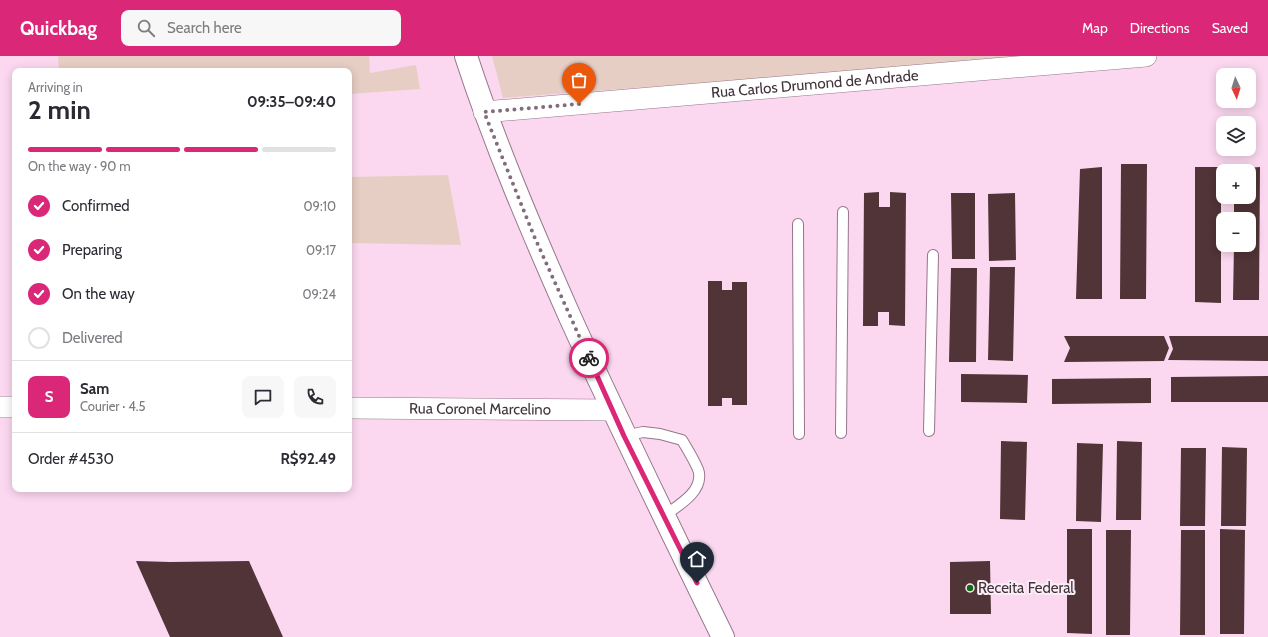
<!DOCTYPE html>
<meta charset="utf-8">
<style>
body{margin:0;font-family:Cabin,sans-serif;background:#f7f7f7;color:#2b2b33;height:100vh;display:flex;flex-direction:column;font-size:15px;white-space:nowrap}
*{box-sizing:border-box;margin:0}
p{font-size:13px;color:#7c7c81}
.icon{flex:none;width:22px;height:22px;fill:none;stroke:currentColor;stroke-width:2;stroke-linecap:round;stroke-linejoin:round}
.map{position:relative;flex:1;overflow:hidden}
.sheet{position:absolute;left:12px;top:12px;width:340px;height:424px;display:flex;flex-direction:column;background:#fff;border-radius:8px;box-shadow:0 2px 10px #0003}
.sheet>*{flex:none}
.needle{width:26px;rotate:176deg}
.controls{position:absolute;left:1216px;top:12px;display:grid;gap:8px}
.controls a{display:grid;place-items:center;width:40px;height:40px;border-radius:8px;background:#fff;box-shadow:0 2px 10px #0003;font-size:20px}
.pin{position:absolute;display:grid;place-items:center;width:34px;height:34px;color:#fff;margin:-41px -17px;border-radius:50% 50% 50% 0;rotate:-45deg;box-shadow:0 0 4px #0007}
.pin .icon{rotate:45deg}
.courier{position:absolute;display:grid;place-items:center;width:40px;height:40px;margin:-20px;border:3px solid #db2777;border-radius:50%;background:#fff;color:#222;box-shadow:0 1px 5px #0007}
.summary em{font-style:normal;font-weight:700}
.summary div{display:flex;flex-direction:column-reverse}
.summary{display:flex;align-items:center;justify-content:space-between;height:68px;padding:0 16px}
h1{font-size:26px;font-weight:700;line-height:30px}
.bar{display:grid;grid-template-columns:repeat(4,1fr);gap:6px 4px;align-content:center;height:48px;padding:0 16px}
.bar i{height:5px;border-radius:3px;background:#e1e1e2}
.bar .selected{background:#db2777}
.bar p{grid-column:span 4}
.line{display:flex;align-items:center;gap:10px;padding:0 16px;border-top:1px solid #e1e1e2}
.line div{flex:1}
.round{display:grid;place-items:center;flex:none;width:42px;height:42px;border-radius:8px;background:#f7f7f7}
ol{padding:0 16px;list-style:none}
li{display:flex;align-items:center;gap:12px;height:44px}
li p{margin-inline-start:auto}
li .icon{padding:4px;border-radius:50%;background:#db2777;color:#fff;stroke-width:4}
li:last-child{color:#7c7c81}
li i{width:22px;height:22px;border:2px solid #e1e1e2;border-radius:50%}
header{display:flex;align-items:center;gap:24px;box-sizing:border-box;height:56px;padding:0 20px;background:#db2777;color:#fff}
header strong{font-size:19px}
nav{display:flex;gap:22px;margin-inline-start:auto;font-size:14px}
.search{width:280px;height:36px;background:#f7f7f7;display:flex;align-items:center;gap:10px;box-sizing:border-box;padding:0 14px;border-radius:8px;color:#7c7c81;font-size:15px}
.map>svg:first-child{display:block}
</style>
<header>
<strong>Quickbag</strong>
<div class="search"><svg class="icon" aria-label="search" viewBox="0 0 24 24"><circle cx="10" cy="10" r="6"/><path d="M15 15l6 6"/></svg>Search here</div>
<nav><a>Map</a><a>Directions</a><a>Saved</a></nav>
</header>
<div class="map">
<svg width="1268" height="581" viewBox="0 0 1268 581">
<rect width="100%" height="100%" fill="#fbd8ef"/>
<path fill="#e7cec4" d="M58,0H369L370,17L416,9L420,33L349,38V15H59Z
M492,0H1044V1L503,42Z
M448,119L461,189L349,187V121Z"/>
<path fill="#503437" d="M1121,108H1147L1146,243H1120Z
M1102,111V243H1076L1080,113Z
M1195,111H1221V247L1195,246Z
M1260,111L1259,244H1233L1234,189H1249V163H1234V141H1249V115H1234V113Z
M879,136V151H890V136L906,137L905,270L889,269V256H878V270H863L864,137Z
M951,137H975V203H952Z
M1015,137L1016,204L989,205L988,138Z
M990,211H1015L1013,305L988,304Z
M951,212H977L976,306H949Z
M708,225H722V234H732V226H747V349H732V342H722V350H708Z
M1064,280H1164L1169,292L1164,305L1064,306L1070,292Z
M1169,280H1268V305L1168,304L1173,293Z
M961,318L1028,319L1027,347L961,346Z
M1268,320V346H1171V321Z
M1151,322V347L1052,348V323Z
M1001,385L1027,386L1025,464L1000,463Z
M1117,385L1142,386L1141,464H1116Z
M1077,387L1103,388L1101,466L1076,465Z
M1222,391L1247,392L1246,470H1221Z
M1181,392H1206L1205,470H1180Z
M1067,473H1092V578L1067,577Z
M1220,473L1245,474L1244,578H1220Z
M1106,474H1131L1130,579H1106Z
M1181,474H1205V579H1180Z
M136,505L170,506L249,505L283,581H170Z
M990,505L991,558H950V506Z"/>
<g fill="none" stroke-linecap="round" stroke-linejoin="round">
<defs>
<path id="service" d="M798,168L799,378
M929,375L933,199
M841,377L843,156
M624,380L643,376L660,378L682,384C686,391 698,410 699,417C702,437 677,450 664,460"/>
<g id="minor">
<path id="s1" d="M484,56L1146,0"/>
<path d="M0,351H15"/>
<path id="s2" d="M349,352L612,354"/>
</g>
<path id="tertiary" d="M466,0C495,89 532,175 570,261C619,369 671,475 723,581"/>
</defs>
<use href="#service" stroke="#95768b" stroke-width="12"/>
<use href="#minor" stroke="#95768b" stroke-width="22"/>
<use href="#tertiary" stroke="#95768b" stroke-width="24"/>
<use href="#service" stroke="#fff" stroke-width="10"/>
<use href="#minor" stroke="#fff" stroke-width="21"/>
<use href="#tertiary" stroke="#fff" stroke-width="22"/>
</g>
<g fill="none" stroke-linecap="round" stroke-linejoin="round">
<path stroke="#816d7b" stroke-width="4" stroke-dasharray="0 7.2" d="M579,48L484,56L534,180L589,302"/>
<path stroke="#db2777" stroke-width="5" d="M589,302L624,380L697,527"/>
</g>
<circle fill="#0e6a13" stroke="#fbedf6" stroke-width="1.5" cx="970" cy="532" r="4"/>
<g text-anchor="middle" stroke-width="4" stroke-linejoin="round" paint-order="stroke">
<g font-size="15" fill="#40333c" stroke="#fbedf6">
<text dy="5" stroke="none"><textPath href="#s1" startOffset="332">Rua Carlos Drumond de Andrade</textPath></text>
<text dy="5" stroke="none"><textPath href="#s2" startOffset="131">Rua Coronel Marcelino</textPath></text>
</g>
<g font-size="15" fill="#40333c" stroke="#fbedf6" text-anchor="start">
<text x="978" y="537">Receita Federal</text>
</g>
</g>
</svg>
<div class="controls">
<a><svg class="needle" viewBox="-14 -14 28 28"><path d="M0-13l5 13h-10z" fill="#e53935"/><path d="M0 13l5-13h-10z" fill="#7c7c81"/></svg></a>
<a><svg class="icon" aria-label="layers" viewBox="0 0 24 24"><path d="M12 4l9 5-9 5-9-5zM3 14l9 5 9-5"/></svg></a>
<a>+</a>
<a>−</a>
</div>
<div class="pin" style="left:579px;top:48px;background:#ea580c"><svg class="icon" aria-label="bag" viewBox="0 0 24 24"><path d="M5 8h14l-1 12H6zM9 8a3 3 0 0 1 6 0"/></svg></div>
<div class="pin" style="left:697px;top:527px;background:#1f2937"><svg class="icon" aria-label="home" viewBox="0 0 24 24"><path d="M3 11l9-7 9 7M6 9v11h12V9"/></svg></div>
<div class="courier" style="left:589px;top:302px"><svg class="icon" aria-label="bike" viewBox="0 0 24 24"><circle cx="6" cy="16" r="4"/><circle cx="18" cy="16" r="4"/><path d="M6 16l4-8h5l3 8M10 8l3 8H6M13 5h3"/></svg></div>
<section class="sheet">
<div class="summary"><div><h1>2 min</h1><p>Arriving in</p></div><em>09:35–09:40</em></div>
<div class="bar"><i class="selected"></i><i class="selected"></i><i class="selected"></i><i></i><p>On the way · 90 m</p></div>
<ol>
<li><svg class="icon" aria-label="check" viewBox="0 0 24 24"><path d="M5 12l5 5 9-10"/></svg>Confirmed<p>09:10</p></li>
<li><svg class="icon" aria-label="check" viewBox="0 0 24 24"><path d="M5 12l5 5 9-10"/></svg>Preparing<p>09:17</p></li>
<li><svg class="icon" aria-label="check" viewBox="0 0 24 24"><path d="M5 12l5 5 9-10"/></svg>On the way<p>09:24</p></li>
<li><i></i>Delivered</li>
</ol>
<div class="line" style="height:72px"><b class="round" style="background:#db2777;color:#fff">S</b><div><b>Sam</b><p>Courier · 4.5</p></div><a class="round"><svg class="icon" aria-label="chat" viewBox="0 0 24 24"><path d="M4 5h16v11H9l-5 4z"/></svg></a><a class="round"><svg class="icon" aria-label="phone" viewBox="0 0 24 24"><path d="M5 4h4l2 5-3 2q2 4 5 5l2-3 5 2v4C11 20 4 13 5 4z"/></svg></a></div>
<div class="line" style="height:52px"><div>Order #4530</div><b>R$92.49</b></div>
</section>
</div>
